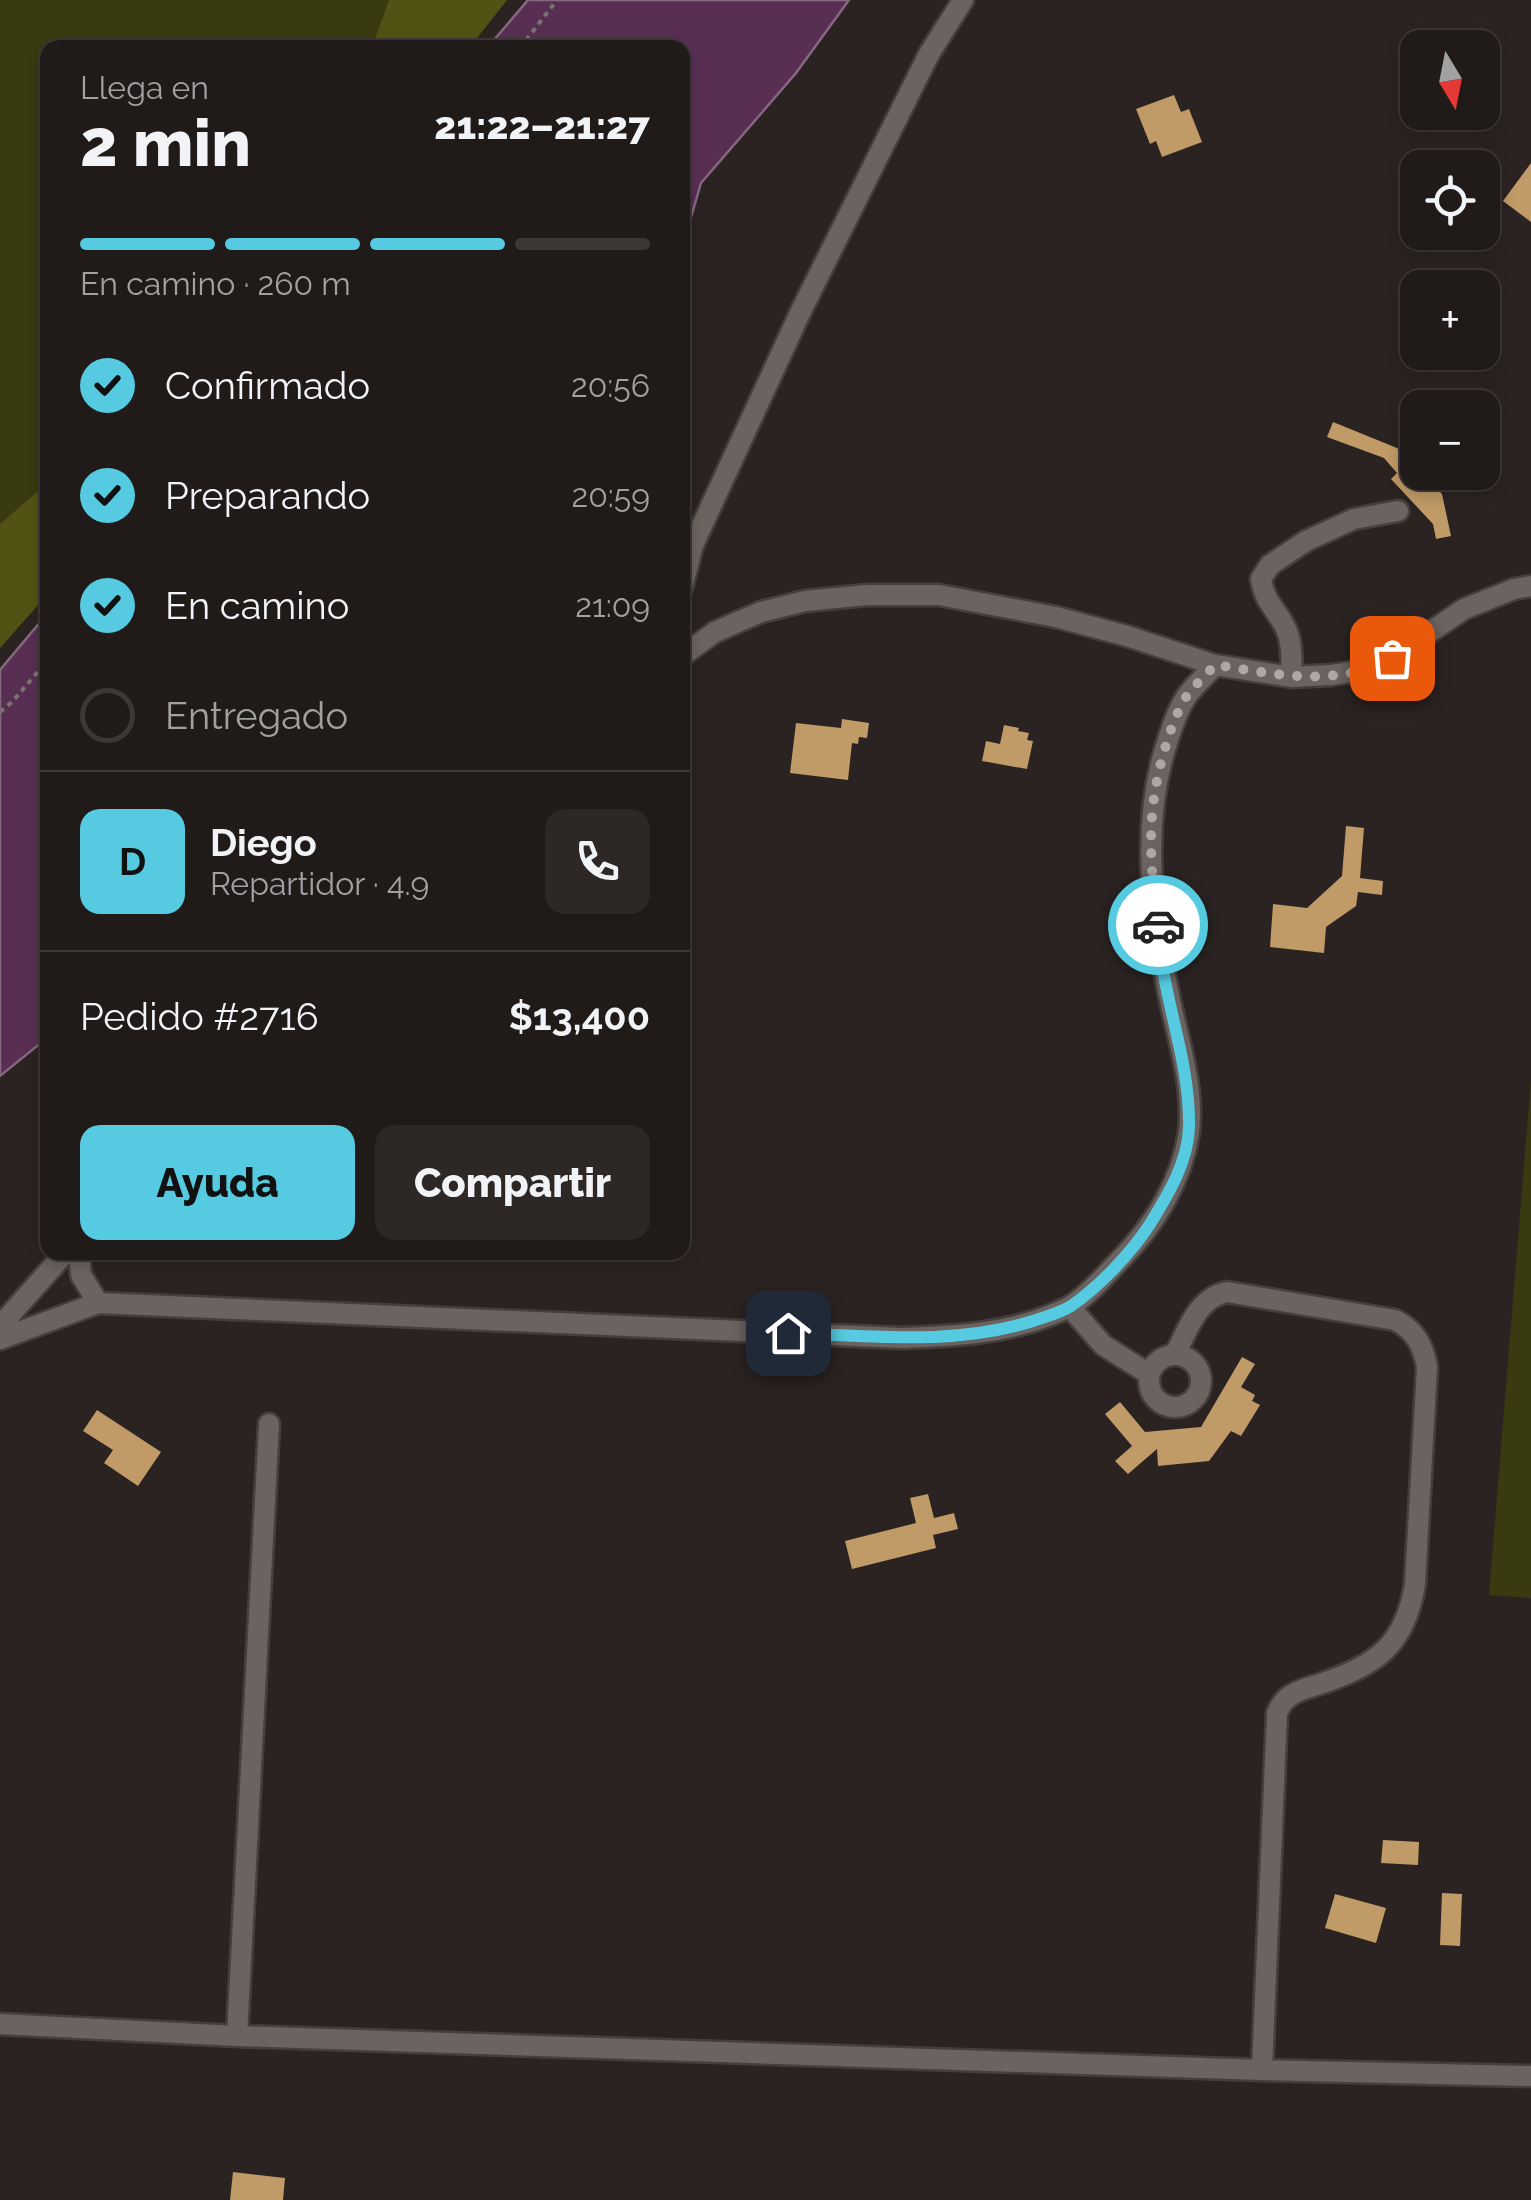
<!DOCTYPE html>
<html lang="es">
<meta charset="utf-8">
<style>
body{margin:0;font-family:Raleway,sans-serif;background:#2d2726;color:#f1f3f6;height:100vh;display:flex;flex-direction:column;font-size:38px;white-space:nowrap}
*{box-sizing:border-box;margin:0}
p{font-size:32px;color:#a2a1a2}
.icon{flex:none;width:55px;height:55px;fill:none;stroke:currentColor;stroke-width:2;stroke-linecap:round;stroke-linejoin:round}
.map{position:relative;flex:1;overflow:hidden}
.side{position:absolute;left:40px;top:40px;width:650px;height:1220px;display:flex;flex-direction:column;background:#201a19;border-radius:20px;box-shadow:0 5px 15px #0003,0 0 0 2px #3d3838}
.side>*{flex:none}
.needle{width:65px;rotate:170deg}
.buttons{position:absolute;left:1400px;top:30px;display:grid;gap:20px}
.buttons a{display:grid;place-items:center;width:100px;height:100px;border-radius:20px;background:#201a19;box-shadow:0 5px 15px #0003,0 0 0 2px #3d3838;font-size:50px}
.pin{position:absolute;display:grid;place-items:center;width:85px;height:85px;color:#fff;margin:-42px;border-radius:20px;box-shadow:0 5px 15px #0006}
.courier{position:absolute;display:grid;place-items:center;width:100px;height:100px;margin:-50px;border:8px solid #55cae0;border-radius:50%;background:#fff;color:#222;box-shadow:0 2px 12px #0007}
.headline em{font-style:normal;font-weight:800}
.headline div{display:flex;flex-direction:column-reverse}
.headline{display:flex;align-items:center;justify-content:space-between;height:170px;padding:0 40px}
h1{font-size:65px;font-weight:800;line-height:75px}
.bar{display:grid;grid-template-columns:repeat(4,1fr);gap:15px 10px;align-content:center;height:120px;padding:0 40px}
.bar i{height:12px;border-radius:8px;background:#3d3838}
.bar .active{background:#55cae0}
.bar p{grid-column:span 4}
.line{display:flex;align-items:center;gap:25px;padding:0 40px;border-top:2px solid #3d3838}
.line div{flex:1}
.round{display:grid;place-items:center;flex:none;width:105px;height:105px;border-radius:20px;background:#2d2726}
ol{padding:0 40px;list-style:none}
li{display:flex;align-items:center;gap:30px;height:110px}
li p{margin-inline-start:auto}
li .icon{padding:10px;border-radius:50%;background:#55cae0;color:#111;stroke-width:4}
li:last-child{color:#a2a1a2}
li i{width:55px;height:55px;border:5px solid #3d3838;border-radius:50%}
.cta{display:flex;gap:20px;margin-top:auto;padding:20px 40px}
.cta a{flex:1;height:115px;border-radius:20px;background:#55cae0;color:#111;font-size:40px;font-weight:800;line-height:115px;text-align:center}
.cta a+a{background:#2d2726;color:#f1f3f6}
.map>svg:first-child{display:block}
</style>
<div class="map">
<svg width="1531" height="2200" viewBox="0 0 1531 2200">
<rect width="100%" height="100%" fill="#2a2321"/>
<path fill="#3a3a11" d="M0,0H389L372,47L48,48L47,483L0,524Z
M1531,1079V1598L1489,1595Z"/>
<path fill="#535215" d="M389,0H507L470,47H372Z
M47,483V595L0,648V524Z"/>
<path fill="#582f53" stroke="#866881" stroke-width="2.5" d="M528,0H849L796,73L701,183L683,245L682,48L488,47Z
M47,614V1038L0,1076V670Z"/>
<path fill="#c09a67" d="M1174,95L1181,112L1189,109L1202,142L1162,157L1156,141L1150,144L1136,109Z
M1531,163V222L1503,201Z
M1333,422L1397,448L1418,469V472H1421L1442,494L1451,536L1436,539L1433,524L1391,479L1397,473L1384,458L1327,437Z
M842,719L869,723L867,738L859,737L858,744L852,743L848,780L790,773L796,723L841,728Z
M1004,725L1019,728L1018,731L1029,733L1027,740L1033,741L1027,769L982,761L986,741L1000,744Z
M1346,826L1364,828L1360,878L1383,881L1382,895L1358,892L1356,906L1326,927L1324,953L1270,947L1273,904L1307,908L1342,876Z
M1242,1357L1255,1364L1241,1387L1255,1395L1252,1401L1260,1405L1241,1436L1231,1431L1209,1461L1158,1466L1157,1449L1128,1474L1115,1461L1132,1446L1105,1414L1120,1402L1145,1432L1201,1427Z
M97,1410L161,1452L138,1486L104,1463L113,1450L83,1431Z
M928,1494L934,1518L954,1513L958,1529L933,1535L936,1548L852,1569L845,1541L916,1523L910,1498Z
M1383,1840L1419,1842L1418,1865L1381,1863Z
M1442,1893L1462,1894L1460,1946L1440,1945Z
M1335,1894L1386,1908L1376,1943L1325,1928Z
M233,2172L285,2178L283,2200H230Z"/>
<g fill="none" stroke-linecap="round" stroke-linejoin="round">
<defs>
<path id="minor" d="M682,588L693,545L800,313L929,54L963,0
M682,656L715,632L761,612L805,601L867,595H939L1056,617L1127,636L1215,665L1292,677L1331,675L1364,670L1392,658L1464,609L1514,589L1531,586
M1292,677C1291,662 1293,643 1286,629C1277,609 1265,604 1261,579L1270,565L1306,541L1354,519L1398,511
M79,1252L81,1275L98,1303L902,1338C954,1336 1003,1334 1051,1315C1058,1312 1066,1309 1072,1305C1091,1293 1106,1274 1122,1258C1155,1224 1182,1180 1189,1132C1194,1090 1180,1046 1171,1005C1153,921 1140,832 1165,749C1171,730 1177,709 1189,693C1197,683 1207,674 1215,665
M1070,1307L1103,1345L1149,1374
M0,1326L66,1252
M0,1339L98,1303
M1175,1354C1188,1330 1197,1298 1227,1292L1395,1320C1415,1330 1423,1345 1427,1367L1415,1584C1405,1646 1376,1665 1320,1684C1301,1690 1285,1693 1277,1713L1262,2070
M1149 1381a26 26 0 1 1 52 0a26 26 0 1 1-52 0Z
M0,2024L237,2036L1262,2070L1531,2076
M237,2036L269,1424"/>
</defs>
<use href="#minor" stroke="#443e3c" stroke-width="25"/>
<path stroke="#7a7472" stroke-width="4" stroke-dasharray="5 5" stroke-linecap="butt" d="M520,48L557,0
M0,712L12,702L48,660"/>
<use href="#minor" stroke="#6b6360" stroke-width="20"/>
</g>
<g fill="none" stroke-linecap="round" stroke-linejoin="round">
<path stroke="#ada7a6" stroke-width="10" stroke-dasharray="0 18" d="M1158,925C1149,858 1146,810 1166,745C1171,728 1178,709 1188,694C1196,684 1206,675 1215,665C1264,672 1314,684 1363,670C1373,667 1382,662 1392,658"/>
<path stroke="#55cae0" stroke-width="12" d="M788,1333C871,1336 957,1346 1036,1320C1048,1316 1062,1312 1071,1306C1099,1287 1132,1252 1150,1224C1168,1195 1188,1162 1189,1127C1190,1072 1172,1023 1163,970C1161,955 1160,940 1158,925"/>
</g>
</svg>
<div class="buttons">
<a><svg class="needle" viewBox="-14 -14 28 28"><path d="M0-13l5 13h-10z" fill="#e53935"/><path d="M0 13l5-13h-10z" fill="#a2a1a2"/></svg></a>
<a><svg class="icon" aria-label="locate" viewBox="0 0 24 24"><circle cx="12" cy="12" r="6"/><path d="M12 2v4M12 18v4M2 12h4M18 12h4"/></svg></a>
<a>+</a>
<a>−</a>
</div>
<div class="pin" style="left:1392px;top:658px;background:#ea580c"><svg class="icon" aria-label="bag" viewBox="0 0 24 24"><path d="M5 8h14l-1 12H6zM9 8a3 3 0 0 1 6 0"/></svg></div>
<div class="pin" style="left:788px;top:1333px;background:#1f2937"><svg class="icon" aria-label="home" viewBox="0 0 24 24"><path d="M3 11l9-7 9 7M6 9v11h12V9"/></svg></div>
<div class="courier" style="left:1158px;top:925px"><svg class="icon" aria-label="car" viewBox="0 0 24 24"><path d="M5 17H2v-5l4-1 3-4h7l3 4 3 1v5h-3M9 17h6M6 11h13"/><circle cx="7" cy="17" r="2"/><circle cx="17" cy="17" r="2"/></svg></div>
<section class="side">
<div class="headline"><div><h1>2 min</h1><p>Llega en</p></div><em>21:22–21:27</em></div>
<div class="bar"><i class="active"></i><i class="active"></i><i class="active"></i><i></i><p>En camino · 260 m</p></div>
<ol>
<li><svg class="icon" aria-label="check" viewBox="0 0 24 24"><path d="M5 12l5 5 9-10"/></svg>Confirmado<p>20:56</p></li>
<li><svg class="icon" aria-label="check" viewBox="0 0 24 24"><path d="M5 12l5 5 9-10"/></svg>Preparando<p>20:59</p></li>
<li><svg class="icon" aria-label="check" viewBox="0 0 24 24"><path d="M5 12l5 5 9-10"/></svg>En camino<p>21:09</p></li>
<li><i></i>Entregado</li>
</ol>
<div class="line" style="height:180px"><b class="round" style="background:#55cae0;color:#111">D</b><div><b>Diego</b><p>Repartidor · 4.9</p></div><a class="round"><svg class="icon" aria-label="phone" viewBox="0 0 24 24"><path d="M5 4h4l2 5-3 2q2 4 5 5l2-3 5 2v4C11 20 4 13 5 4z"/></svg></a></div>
<div class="line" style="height:130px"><div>Pedido #2716</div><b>$13,400</b></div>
<div class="cta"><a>Ayuda</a><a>Compartir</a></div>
</section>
</div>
